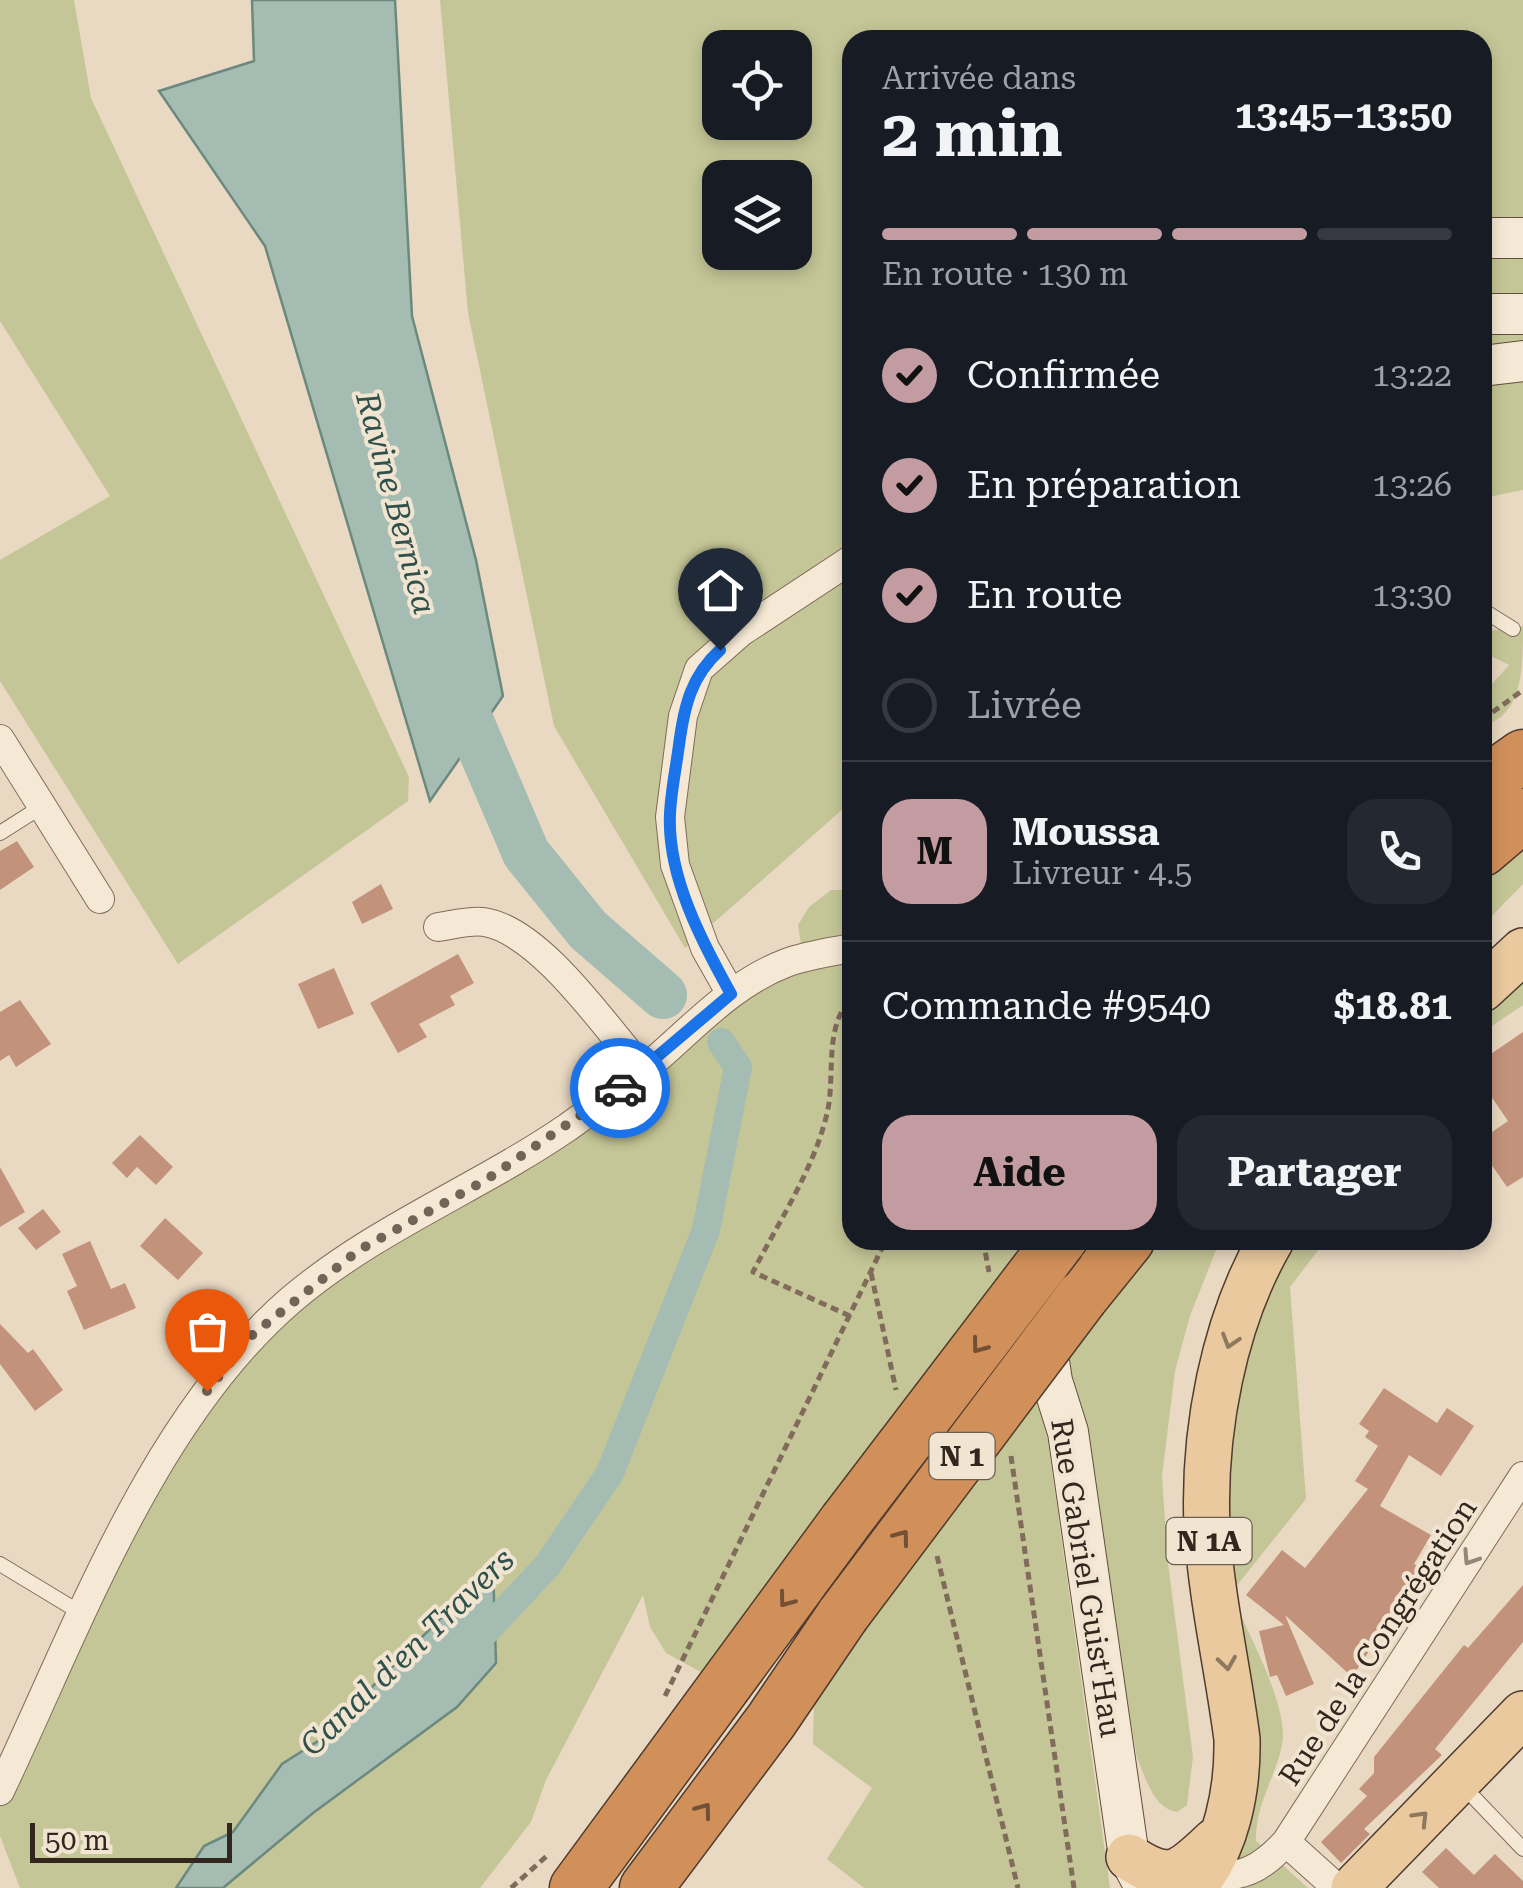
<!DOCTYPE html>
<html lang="fr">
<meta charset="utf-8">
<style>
body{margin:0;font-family:"Roboto Serif",serif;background:#242831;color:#f1f3f6;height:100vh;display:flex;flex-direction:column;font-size:38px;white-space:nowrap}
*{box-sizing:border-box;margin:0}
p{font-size:32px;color:#9ea1a6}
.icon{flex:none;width:55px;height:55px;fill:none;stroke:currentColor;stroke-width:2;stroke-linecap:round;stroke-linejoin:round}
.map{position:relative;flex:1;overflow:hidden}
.panel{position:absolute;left:842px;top:30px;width:650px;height:1220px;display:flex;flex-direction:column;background:#171b24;border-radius:30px;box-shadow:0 5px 15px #0003}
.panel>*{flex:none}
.controls{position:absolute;left:702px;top:30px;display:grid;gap:20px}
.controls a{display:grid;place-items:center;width:110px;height:110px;border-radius:20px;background:#171b24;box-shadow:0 5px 15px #0003;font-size:50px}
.scale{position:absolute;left:30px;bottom:25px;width:202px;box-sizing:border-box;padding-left:10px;border:5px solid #32261e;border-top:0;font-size:28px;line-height:35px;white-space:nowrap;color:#32261e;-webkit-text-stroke:8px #f1e4d1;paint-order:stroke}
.pin{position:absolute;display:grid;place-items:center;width:85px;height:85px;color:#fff;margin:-102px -42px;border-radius:50% 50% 50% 0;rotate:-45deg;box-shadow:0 0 10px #0007}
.pin .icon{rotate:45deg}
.courier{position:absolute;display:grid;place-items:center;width:100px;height:100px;margin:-50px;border:8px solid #1a73e8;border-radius:50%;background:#fff;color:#222;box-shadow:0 2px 12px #0007}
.summary em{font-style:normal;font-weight:700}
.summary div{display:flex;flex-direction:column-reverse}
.summary{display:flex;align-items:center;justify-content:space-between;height:170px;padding:0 40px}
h1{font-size:65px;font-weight:700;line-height:75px}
.bar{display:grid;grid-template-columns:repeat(4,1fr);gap:15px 10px;align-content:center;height:120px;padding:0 40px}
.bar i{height:12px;border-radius:8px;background:#363941}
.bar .current{background:#c39ca2}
.bar p{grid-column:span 4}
.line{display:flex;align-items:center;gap:25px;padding:0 40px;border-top:2px solid #363941}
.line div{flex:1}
.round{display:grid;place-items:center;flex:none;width:105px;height:105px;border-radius:30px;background:#242831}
ol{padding:0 40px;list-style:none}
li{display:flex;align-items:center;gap:30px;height:110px}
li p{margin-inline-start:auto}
li .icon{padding:10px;border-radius:50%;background:#c39ca2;color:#111;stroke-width:4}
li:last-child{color:#9ea1a6}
li i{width:55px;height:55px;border:5px solid #363941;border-radius:50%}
.primary-button{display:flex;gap:20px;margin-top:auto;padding:20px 40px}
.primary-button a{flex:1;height:115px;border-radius:30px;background:#c39ca2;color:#111;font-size:40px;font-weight:700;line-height:115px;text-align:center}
.primary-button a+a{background:#242831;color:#f1f3f6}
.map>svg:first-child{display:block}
</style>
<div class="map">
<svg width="1523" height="1888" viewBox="0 0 1523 1888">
<rect width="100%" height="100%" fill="#e9d9c2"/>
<path fill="#c5c697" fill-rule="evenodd" d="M0,0H74L91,98L409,777L408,801L178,964L0,681V560L110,496L0,321Z
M440,0H1523V490L1483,498L1482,40H852V801L685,948L554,726L468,313ZM720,48H795V122H720ZM720,178H795V252H720Z
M1523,626C1523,667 1523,717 1483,725L1482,695L1509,665L1483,652V632Z
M1523,815V884L1483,925V850Z
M831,890H852V932L801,944L798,925L809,907Z
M852,951V1240H1020L1110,1888H864L827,1859L872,1788L813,1744L814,1695L843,1616L807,1571L721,1683L666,1653L650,1627L643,1595L546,1780L531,1822L480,1888H20L0,1836V1791L81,1613L251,1336L485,1180L731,994Z
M1523,951V1005L1483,1032V989Z
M1128,1240H1220L1190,1316L1175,1371L1162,1476L1168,1563L1193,1757L1187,1805L1177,1812C1153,1808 1146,1778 1137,1758L1062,1323Z
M1271,1240H1326L1290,1287L1306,1499L1231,1593C1246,1630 1290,1707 1282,1745C1275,1779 1255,1805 1256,1841L1308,1888H1192L1221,1837L1207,1528Z"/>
<path fill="#a4bcb2" stroke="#6c897f" stroke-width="2.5" d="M252,0H395L412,316L476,560L503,696L430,801L265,246L159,91L254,61Z
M493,1566L496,1663L457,1707L313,1813L223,1888H176L204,1846L233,1832L282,1764L318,1741Z"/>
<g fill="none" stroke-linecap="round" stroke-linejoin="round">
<path stroke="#a4bcb2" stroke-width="28" d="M469,1649L547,1566L610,1473L706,1230L738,1067L721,1042"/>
<path stroke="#a4bcb2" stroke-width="48" d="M450,675L526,853L588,930L663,995"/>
</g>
<path fill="#c3927b" d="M17,841L34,867L0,890V851Z
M381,884L393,909L362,924L352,902Z
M458,954L474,983L450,996L455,1005L419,1024L427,1037L398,1053L370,1003Z
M334,968L354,1014L318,1029L298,984Z
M20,1000L51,1044L16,1067L9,1055L0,1061V1012Z
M1523,1032V1177L1507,1187L1491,1164L1482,1170V1139L1508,1121L1482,1083V1060Z
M140,1135L173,1167L156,1185L137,1167L127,1178L112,1163Z
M0,1167L25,1212L0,1227Z
M43,1209L61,1232L36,1250L18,1228Z
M165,1218L203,1253L178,1280L140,1246Z
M90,1241L111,1289L125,1283L136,1308L84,1330L67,1291L77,1286L62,1254Z
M0,1324L28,1353L33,1349L63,1390L35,1411L0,1364Z
M1384,1388L1437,1423L1447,1408L1474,1426L1441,1476L1409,1455L1380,1506L1431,1535L1414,1564L1423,1569L1352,1677L1285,1615L1314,1684L1286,1696L1277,1675L1270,1677L1259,1631L1284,1625L1246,1595L1282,1550L1305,1568L1368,1489L1355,1481L1378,1446L1365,1437L1369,1431L1359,1424Z
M1523,1585V1642L1435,1749L1442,1755L1364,1829L1370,1834L1341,1863L1321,1842L1367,1796L1359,1789L1374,1773V1757L1464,1645L1468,1648Z
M1446,1848L1474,1875L1495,1854L1523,1881V1888H1439L1422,1872Z"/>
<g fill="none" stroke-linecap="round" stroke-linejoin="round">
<defs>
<path id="lane" d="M1482,616L1489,614L1513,629
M0,833L41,807
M0,1564L81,1613
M1461,1784L1523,1849"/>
<path id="street" d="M0,739L100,899
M438,927C452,925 470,920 484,922C541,931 606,1028 643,1070
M731,994L705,948L675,865L670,817L683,716L699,669L741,632L852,559
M0,1791C78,1627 152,1419 292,1299C376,1228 479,1188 568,1127C593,1109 618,1091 641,1072C688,1034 728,985 786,963C807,955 831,952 852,948
M1286,1842L1337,1888
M1205,1874C1242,1880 1262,1868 1286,1842L1523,1476"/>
<path id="secondary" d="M1482,238H1523
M1482,314H1523
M1482,366L1523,361
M1044,1329L1052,1381L1068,1432L1129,1857L1144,1885"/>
<path id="primary" d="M1482,989L1523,951
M1129,1857C1172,1886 1181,1872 1215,1841
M1192,1888C1227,1850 1238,1789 1237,1739C1228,1669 1211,1597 1207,1527C1203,1432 1223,1323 1271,1240
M1354,1888L1523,1714"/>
<path id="highway" d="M1482,785L1523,756
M1482,850L1523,815
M1082,1297L1128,1240
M576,1888L845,1522
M646,1888L771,1721L843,1615"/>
</defs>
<use href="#lane" stroke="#816b5b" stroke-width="16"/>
<use href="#street" stroke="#816b5b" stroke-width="30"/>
<use href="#secondary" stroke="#634d3e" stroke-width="42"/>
<use href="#primary" stroke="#4f3b2f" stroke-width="48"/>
<use href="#highway" stroke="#4f3b2f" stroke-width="55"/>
<path stroke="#816b5b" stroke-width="5" stroke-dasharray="8 5" stroke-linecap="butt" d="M1482,720L1523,690
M983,1240L989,1272
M871,1273L896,1390
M850,1316L753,1272C779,1221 816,1166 828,1109C835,1072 824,1025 852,998
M1011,1456L1074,1888
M937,1556L1018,1888
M665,1696L886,1240
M511,1888L549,1854"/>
<use href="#lane" stroke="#f5e8d4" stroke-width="14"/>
<use href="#street" stroke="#f5e8d4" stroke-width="28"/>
<use href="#secondary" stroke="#f5e8d4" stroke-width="40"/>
<use href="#primary" stroke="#e9c99d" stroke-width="45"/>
<use href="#highway" stroke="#d1905a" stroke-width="52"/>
<defs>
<path id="highway-bridge" d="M845,1522L1060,1240
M843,1615L1082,1297"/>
</defs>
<use href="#highway-bridge" stroke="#4f3b2f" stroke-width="55" stroke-linecap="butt"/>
<use href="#highway-bridge" stroke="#d1905a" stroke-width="52"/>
</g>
<defs><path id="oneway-chevron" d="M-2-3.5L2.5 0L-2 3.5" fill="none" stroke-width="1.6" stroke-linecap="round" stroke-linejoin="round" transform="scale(2.5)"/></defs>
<g stroke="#8e785e">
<use href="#oneway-chevron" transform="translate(1230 1341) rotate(107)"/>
<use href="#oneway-chevron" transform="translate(1227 1663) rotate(82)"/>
<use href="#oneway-chevron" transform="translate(1421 1818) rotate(-46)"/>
</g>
<g stroke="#725036">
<use href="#oneway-chevron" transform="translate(979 1346) rotate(127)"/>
<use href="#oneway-chevron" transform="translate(902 1537) rotate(-53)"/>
<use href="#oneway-chevron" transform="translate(786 1600) rotate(127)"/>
<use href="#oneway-chevron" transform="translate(704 1810) rotate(-53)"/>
</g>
<use stroke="#948779" href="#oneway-chevron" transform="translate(1470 1558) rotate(123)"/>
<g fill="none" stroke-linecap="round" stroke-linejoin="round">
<path stroke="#726557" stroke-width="10" stroke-dasharray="0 18" d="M207,1391L251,1336L359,1250L486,1180L620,1088"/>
<path stroke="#1a73e8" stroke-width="12" d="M620,1088L731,994C702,942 667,876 670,814C671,791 676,768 679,745C684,707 691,676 720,650"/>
</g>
<g text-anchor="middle" stroke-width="8" stroke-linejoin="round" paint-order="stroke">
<g fill="#f1e4d1" stroke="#6b5f54" stroke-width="2.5">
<rect x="929.5" y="1433" width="65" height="46" rx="8"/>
<rect x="1166.5" y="1518" width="85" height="46" rx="8"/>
</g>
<g font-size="28" font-weight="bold" fill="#32261e">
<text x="962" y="1466">N 1</text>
<text x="1209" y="1551">N 1A</text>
</g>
<g font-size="30" fill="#32261e" stroke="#f1e4d1">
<text transform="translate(1086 1578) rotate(81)" y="10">Rue Gabriel Guist'Hau</text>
<text transform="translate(1378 1642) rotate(-57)" y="10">Rue de la Congrégation</text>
</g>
<g font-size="32" font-style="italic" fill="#2e514b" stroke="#f1e4d1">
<text transform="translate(396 503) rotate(75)" y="11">Ravine Bernica</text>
<text transform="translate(407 1652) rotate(-44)" y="11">Canal d'en Travers</text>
</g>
</g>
</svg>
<div class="controls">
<a><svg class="icon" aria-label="locate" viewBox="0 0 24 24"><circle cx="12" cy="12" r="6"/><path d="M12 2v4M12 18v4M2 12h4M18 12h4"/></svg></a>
<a><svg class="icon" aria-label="layers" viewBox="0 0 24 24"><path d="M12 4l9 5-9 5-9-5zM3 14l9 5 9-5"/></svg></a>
</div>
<div class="scale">50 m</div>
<div class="pin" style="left:207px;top:1391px;background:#ea580c"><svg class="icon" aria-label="bag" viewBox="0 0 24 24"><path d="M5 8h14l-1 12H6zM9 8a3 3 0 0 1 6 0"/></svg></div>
<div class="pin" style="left:720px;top:650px;background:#1f2937"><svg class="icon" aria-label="home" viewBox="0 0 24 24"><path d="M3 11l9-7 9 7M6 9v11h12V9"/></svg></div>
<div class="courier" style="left:620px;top:1088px"><svg class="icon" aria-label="car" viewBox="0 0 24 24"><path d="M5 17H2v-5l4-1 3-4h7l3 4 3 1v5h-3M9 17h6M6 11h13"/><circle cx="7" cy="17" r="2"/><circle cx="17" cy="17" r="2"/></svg></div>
<section class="panel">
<div class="summary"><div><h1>2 min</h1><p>Arrivée dans</p></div><em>13:45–13:50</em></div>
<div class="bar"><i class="current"></i><i class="current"></i><i class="current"></i><i></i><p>En route · 130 m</p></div>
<ol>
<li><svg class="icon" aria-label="check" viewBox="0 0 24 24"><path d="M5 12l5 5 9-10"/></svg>Confirmée<p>13:22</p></li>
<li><svg class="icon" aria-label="check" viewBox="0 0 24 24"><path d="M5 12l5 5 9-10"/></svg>En préparation<p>13:26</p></li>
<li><svg class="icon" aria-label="check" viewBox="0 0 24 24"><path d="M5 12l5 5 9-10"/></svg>En route<p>13:30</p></li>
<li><i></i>Livrée</li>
</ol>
<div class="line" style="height:180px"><b class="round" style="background:#c39ca2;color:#111">M</b><div><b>Moussa</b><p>Livreur · 4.5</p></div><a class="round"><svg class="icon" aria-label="phone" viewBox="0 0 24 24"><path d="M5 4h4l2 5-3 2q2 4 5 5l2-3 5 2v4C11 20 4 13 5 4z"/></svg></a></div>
<div class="line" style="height:130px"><div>Commande #9540</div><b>$18.81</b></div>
<div class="primary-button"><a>Aide</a><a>Partager</a></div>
</section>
</div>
